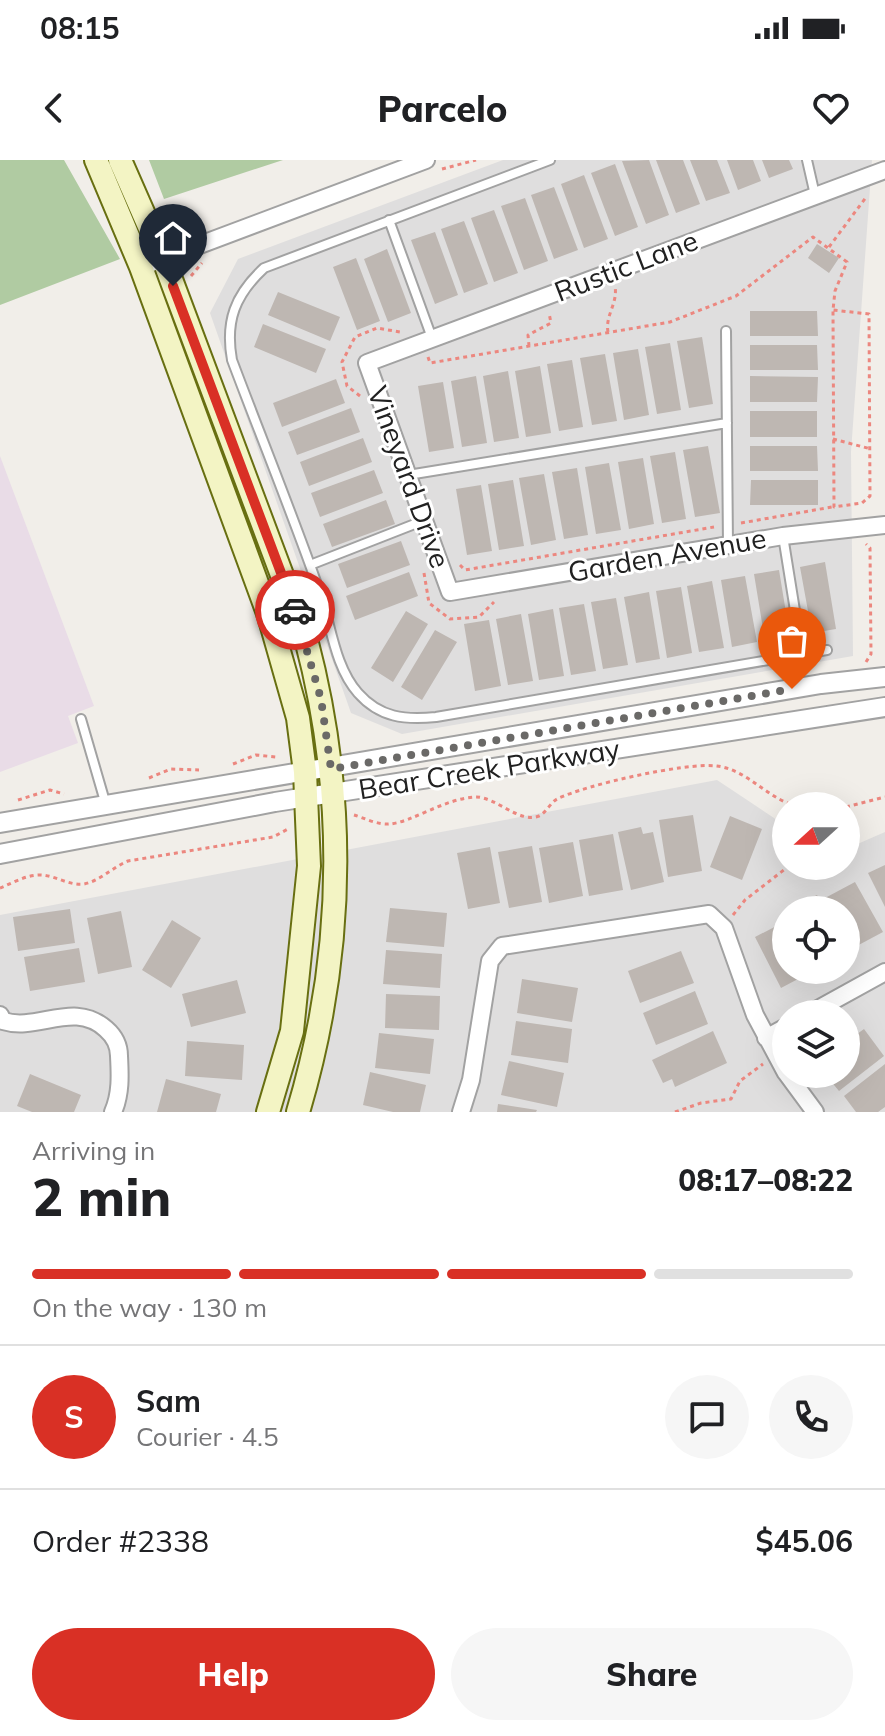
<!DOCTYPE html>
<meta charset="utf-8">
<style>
body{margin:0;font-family:Mulish,sans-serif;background:#f6f6f6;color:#202124;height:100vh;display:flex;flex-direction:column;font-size:30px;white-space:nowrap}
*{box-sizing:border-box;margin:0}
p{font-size:26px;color:#757577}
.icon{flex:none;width:44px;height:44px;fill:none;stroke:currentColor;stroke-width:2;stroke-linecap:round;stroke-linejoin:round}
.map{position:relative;height:952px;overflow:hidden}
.panel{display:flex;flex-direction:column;background:#fff;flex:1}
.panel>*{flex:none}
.needle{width:52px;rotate:249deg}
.tools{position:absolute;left:772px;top:632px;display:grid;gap:16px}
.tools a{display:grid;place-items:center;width:88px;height:88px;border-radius:50%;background:#fff;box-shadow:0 8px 32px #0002;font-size:40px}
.pin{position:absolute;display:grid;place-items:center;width:68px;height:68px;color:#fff;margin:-82px -34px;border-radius:50% 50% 50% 0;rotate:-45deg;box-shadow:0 0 8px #0007}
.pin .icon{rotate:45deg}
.courier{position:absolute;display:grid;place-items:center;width:80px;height:80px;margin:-40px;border:6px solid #d93025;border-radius:50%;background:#fff;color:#222;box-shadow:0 2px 10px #0007}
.head em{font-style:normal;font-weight:800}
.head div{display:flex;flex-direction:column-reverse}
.head{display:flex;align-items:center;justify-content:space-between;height:136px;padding:0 32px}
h1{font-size:52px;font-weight:800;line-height:60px}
.bar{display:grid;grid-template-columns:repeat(4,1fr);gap:12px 8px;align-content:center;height:96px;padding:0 32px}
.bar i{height:10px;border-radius:6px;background:#e0e0e0}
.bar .selected{background:#d93025}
.bar p{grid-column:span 4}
.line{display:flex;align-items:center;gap:20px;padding:0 32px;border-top:2px solid #e0e0e0}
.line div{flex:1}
.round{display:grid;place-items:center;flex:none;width:84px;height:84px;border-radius:42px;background:#f6f6f6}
.primary-button{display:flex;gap:16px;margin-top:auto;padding:16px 32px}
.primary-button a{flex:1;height:92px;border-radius:48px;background:#d93025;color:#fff;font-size:32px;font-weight:800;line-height:92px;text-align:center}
.primary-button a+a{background:#f6f6f6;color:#202124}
.status{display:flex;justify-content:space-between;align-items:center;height:56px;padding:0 40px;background:#fff;direction:ltr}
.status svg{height:22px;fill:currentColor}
header{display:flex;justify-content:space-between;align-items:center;height:104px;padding:0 32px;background:#fff;font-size:36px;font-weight:800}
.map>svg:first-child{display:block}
</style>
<div class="status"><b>08:15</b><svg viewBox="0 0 49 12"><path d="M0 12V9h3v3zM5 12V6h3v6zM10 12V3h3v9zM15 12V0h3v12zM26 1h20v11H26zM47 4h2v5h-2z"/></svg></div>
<header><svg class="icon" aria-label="back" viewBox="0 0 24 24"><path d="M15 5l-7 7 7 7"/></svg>Parcelo<svg class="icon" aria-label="heart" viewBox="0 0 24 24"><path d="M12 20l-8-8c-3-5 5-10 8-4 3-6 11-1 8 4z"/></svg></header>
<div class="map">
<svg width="885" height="952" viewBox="0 0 885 952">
<rect width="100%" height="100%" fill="#f1eee9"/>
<path fill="#dfdede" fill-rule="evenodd" d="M503,0H872L851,292L853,496L402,574L351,553L210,153L238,99Z
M717,620L786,666V706H846V689L885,672V952H0V755ZM786,750H846V810H786ZM786,854H846V914H786Z"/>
<path fill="#e9dce7" d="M0,296L94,546L68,556L78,583L0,612Z"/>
<path fill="#b0cba2" d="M0,0H64L120,99L0,145Z
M149,0H283L164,39Z"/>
<path fill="#beb7b2" d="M649,0L669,55L646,64L622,1Z
M656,0H683L700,44L676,53Z
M690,0H717L730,33L706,41Z
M727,0H753L761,21L738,30Z
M762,0H789L793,9L769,18Z
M615,4L638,67L615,76L591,13Z
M584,15L608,79L584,88L561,24Z
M554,27L578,90L554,99L531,35Z
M525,38L548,101L524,110L501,46Z
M494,50L518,113L494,122L471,58Z
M464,61L488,124L464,133L441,69Z
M435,72L458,135L435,144L411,80Z
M817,84L839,98L829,113L808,98Z
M387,89L411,153L388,162L364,99Z
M356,98L380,161L357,170L333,107Z
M278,132L340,157L330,181L268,155Z
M750,151H817L818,176H750Z
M263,164L326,189L316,213L254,187Z
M702,177L713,244L689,248L677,181Z
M670,183L681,250L657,254L645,187Z
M750,185H817L818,210H750Z
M638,189L649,255L624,260L613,193Z
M605,194L617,261L592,265L580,198Z
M572,200L583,267L559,271L547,204Z
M540,206L551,273L526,277L515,211Z
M508,211L519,278L494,282L483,216Z
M476,216L487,283L462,287L451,221Z
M750,216L818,217L817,242H750Z
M336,219L345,243L282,267L273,243Z
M443,222L454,288L429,292L418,226Z
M351,248L360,272L297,295L288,272Z
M750,251H817V277H750Z
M363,278L372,302L309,326L300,302Z
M708,286L720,353L695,357L683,290Z
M750,286H817L818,311H750Z
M675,292L686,359L662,363L650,296Z
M643,298L654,364L629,369L618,302Z
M609,303L621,370L596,374L585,307Z
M577,308L588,375L564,379L552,312Z
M374,310L383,333L320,357L311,333Z
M544,314L556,380L531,385L519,318Z
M513,320L524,386L499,390L488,324Z
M751,320H818V345H750Z
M481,325L492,391L467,395L456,329Z
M386,340L395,364L332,387L323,364Z
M401,381L410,405L347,428L338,404Z
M825,402L836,469L812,473L800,407Z
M779,410L790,477L765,481L754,414Z
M409,412L418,436L355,460L346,436Z
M745,416L757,482L732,487L721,420Z
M712,421L724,488L699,492L687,426Z
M681,427L692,493L667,498L656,431Z
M649,432L660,499L636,503L624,437Z
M616,438L628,505L603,509L591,442Z
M584,444L596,511L571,515L559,448Z
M553,449L564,516L539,520L528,454Z
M406,451L428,464L393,522L371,508Z
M521,454L533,521L508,525L496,459Z
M489,460L501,526L475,531L464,464Z
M435,470L457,482L422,540L401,527Z
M693,655L702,711L668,717L659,660Z
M730,656L762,669L742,720L710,707Z
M641,667L643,674L653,672L664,722L631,730L618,672Z
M613,674L623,730L589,736L579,680Z
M573,682L583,736L549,743L539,688Z
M532,686L542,742L509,748L498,692Z
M490,687L500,743L468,749L457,693Z
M885,705V747L868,713Z
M855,722L883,772L853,788L846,776V750H832L825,738Z
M817,735L824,750H797L795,746Z
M390,748L447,753L444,787L386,782Z
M70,749L75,783L18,791L13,757Z
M121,751L132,807L98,814L87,758Z
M172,760L201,778L171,828L142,810Z
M786,761V810H815L781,828L755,777Z
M79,788L85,822L30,831L24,797Z
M386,790L442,794L440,828L383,824Z
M681,791L694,823L640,843L628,811Z
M522,819L578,828L572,862L517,853Z
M237,820L246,853L191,867L182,834Z
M695,831L708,864L656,885L643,853Z
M386,834L440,836L439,870L385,868Z
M516,861L572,869L568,903L511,895Z
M864,869L884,896L839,931L825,914H846V882Z
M713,871L727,903L675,927L672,919L663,923L652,900Z
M379,873L434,879L430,914L375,908Z
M187,881L244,885L242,920L185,916Z
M509,901L564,913L557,947L501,935Z
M885,904V947L878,952H856L844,936Z
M370,912L426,925L420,952H393L363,945Z
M30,914L81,935L74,952H32L17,946Z
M166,919L221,934L216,952H157Z
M498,944L537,950L536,952H497Z"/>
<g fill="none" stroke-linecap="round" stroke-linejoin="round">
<defs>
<path id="service" d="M550,0L264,108C235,135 225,161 232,200C261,277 292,353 319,430C331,463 334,506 358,533C380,558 405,560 436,557L827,490
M807,0L815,35
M389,60L432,178
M726,171L728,385
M408,315L727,263
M783,376L802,494
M310,405L425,360
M81,559L106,645"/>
<path id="minor" d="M885,10L367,203L450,432L783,376L885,365
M141,107L426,0
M809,854L885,812
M0,855L3,861C38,872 74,840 106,869C114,876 119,885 119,896C120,915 121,934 113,952
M766,878L786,867
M787,914L815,952
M461,952L471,920L490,801L502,786L709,754L724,768L755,855L786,913"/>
<path id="tertiary" d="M0,663L821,524L885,517
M0,694L275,642L885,547"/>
<path id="secondary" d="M96,0L141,107L269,456L298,558L305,612L309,706L292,871L268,952
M120,0L163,98L306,479C348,638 345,794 298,952"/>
</defs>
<use href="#service" stroke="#a2a2a2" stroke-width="12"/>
<use href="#minor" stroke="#a2a2a2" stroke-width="20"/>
<use href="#tertiary" stroke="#a2a2a2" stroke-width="22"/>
<use href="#secondary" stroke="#686f11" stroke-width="26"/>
<path stroke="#ec877f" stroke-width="3" stroke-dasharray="4 4" stroke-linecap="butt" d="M442,9L476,0
M829,87L867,36
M191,116L202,103
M608,172C605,155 618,144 615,126
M529,186L528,175L551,163L549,153
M428,197L430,203L670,162L736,136L813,77L847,102L835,131L833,150L834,347L862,343L870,336L869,154L833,150
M360,236L347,226L342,202L355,177L377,168L400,172
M833,279L871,289
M741,363L832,347
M460,405L465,410L714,367
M424,413L429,443L450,459L479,457L494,442
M866,502L871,494L870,388L866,384
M233,604L256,595L276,597
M149,618L171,609L199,610
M18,640L50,630L64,634
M846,647L885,637
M354,655C364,658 378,665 389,664C411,663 445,638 476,637C496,637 520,664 539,656C546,653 550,643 557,639C585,625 686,602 717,606C749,610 769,641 798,646
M0,728C13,723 27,714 42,715C56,716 70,726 84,724C100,721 113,707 128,701L273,677L288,669
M733,755L745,740L789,706
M675,952L701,943L731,939L740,921L763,904"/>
<use href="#service" stroke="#fff" stroke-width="8"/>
<use href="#minor" stroke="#fff" stroke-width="16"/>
<use href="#tertiary" stroke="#fff" stroke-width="18"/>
<use href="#secondary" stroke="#f3f4c4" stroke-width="22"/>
</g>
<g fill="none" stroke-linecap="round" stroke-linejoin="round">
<path stroke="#6a6967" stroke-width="8" stroke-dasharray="0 14.4" d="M295,450L321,539L331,609L792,529"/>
<path stroke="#d93025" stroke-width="10" d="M173,126L295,450"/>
</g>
<g text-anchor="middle" stroke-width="6" stroke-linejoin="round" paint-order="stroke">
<g font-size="28" fill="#212121" stroke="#fff">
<text transform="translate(626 106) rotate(-21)" y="10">Rustic Lane</text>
<text transform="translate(409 317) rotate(70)" y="10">Vineyard Drive</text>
<text transform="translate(667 395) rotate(-10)" y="10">Garden Avenue</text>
<text transform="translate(489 609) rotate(-9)" y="10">Bear Creek Parkway</text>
</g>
</g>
</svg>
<div class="tools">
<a><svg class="needle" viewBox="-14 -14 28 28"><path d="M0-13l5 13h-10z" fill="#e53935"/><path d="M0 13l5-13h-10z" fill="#757577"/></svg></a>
<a><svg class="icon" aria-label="locate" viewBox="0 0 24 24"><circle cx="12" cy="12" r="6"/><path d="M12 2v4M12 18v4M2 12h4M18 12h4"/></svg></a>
<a><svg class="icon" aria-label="layers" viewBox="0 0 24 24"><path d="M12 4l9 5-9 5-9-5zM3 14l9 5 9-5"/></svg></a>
</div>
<div class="pin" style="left:792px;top:529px;background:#ea580c"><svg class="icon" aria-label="bag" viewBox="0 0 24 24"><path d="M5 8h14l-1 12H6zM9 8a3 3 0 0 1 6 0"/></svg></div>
<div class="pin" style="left:173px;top:126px;background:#1f2937"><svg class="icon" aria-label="home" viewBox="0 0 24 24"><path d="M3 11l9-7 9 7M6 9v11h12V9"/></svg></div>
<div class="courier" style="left:295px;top:450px"><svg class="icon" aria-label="car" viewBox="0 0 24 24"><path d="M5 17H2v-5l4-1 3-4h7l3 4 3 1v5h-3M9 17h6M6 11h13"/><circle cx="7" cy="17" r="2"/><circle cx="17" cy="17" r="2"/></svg></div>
</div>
<section class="panel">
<div class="head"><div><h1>2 min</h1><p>Arriving in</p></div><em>08:17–08:22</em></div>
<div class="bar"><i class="selected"></i><i class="selected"></i><i class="selected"></i><i></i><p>On the way · 130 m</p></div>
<div class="line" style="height:144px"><b class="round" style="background:#d93025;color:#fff">S</b><div><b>Sam</b><p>Courier · 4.5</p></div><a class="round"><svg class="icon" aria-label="chat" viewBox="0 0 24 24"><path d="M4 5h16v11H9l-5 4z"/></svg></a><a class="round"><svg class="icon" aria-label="phone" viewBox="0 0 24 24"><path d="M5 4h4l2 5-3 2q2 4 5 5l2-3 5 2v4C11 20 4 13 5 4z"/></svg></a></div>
<div class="line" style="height:104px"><div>Order #2338</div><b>$45.06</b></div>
<div class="primary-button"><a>Help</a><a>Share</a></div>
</section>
